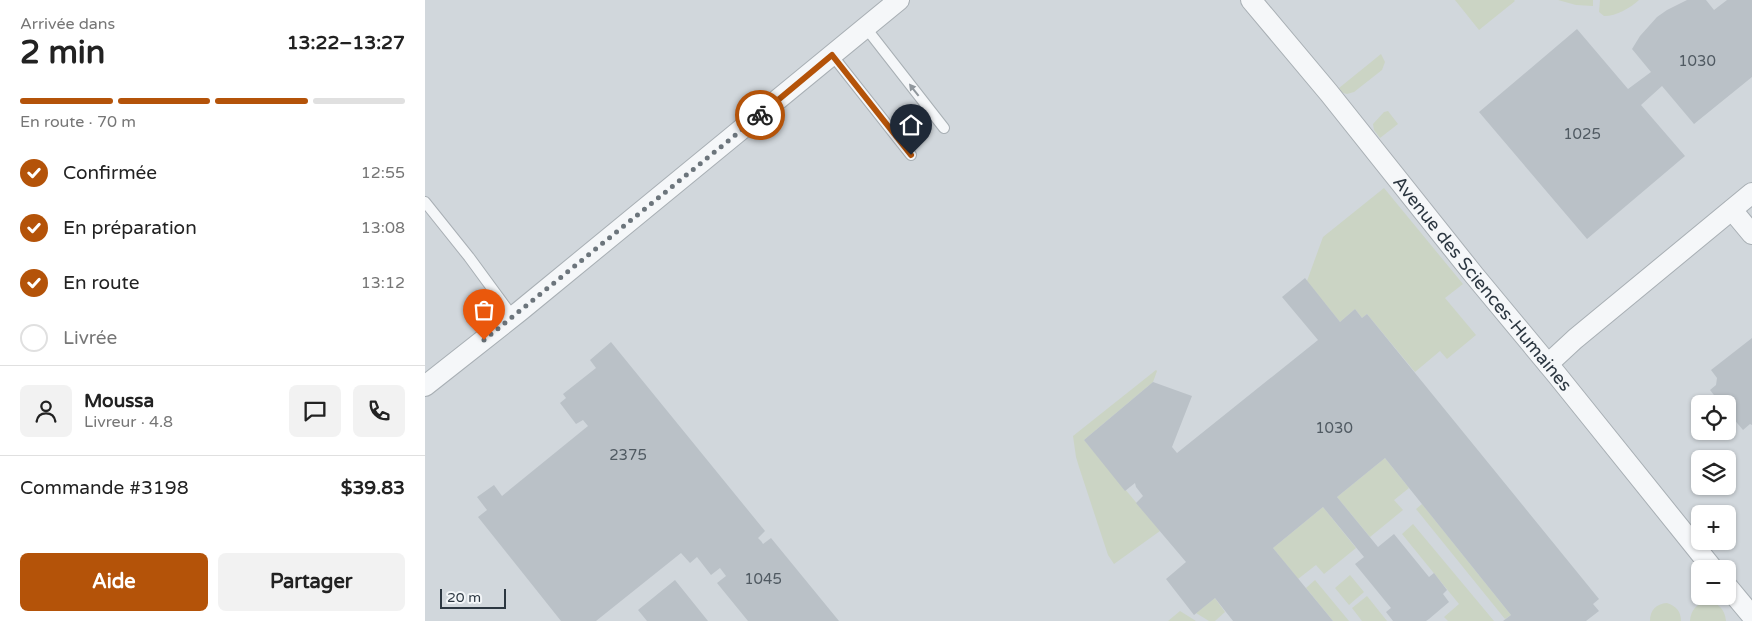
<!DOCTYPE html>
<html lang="fr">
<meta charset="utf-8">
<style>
body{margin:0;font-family:"Varela Round",sans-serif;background:#f2f2f2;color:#222;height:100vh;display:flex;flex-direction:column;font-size:19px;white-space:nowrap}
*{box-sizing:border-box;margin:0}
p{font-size:16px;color:#767676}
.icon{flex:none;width:28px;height:28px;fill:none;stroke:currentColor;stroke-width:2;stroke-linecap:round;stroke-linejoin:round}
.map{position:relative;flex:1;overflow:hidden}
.sheet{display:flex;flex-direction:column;background:#fff;width:425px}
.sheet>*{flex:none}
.tools{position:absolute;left:1266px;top:395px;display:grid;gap:10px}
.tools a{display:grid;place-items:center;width:45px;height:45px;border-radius:8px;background:#fff;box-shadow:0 1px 4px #0004;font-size:25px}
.scale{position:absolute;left:15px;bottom:12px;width:66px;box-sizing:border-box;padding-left:5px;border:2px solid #2c3741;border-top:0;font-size:14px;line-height:18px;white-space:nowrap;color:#2c3741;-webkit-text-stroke:4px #f3f6f8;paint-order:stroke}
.pin{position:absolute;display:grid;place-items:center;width:42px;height:42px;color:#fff;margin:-51px -21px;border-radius:50% 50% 50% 0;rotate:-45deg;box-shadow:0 0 5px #0007}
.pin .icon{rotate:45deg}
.courier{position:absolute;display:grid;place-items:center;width:50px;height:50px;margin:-25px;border:4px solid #b45309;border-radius:50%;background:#fff;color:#222;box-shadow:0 1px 6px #0007}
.headline em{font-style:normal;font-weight:700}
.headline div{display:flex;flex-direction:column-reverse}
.headline{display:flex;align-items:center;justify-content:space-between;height:85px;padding:0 20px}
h1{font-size:32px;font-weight:700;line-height:38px}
.bar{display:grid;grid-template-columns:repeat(4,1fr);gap:8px 5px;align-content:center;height:60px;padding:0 20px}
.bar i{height:6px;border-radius:4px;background:#e0e0e0}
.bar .selected{background:#b45309}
.bar p{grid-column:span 4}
.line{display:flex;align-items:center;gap:12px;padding:0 20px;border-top:1px solid #e0e0e0}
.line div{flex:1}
.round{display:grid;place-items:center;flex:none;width:52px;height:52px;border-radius:8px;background:#f2f2f2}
ol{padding:0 20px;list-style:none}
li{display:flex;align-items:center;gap:15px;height:55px}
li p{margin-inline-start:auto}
li .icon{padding:5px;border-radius:50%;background:#b45309;color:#fff;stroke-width:4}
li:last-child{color:#767676}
li i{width:28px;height:28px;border:2px solid #e0e0e0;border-radius:50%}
.action{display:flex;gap:10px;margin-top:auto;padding:10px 20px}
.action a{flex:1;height:58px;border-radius:8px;background:#b45309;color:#fff;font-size:20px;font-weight:700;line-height:58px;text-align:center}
.action a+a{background:#f2f2f2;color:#222}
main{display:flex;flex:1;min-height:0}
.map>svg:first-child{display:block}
</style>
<main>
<section class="sheet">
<div class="headline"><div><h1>2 min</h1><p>Arrivée dans</p></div><em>13:22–13:27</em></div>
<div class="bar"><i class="selected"></i><i class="selected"></i><i class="selected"></i><i></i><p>En route · 70 m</p></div>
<ol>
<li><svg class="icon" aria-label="check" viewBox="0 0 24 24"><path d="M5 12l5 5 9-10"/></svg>Confirmée<p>12:55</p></li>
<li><svg class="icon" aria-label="check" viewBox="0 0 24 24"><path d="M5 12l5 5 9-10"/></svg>En préparation<p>13:08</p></li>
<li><svg class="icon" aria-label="check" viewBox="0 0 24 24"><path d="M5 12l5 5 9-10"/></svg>En route<p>13:12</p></li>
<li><i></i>Livrée</li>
</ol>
<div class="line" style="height:90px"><a class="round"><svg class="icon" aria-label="person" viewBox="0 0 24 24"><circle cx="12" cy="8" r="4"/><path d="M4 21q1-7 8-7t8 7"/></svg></a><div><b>Moussa</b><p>Livreur · 4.8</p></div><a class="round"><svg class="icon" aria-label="chat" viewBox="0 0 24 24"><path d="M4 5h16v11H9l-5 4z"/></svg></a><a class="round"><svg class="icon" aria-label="phone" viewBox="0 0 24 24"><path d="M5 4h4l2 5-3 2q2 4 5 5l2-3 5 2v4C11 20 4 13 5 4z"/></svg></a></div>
<div class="line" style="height:65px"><div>Commande #3198</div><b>$39.83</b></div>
<div class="action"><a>Aide</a><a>Partager</a></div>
</section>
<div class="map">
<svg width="1327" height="621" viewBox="0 0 1327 621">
<rect width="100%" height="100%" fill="#e3e7ea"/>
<path fill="#d1d7dc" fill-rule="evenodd" d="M0,0H1327V621H0ZM1275,404H1302V431H1275ZM1275,459H1302V486H1275ZM1275,514H1302V541H1275ZM1275,569H1302V596H1275Z"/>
<path fill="#cbd4c4" d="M1030,0H1089L1090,1L1054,30Z
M1133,0H1168V6L1151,5Z
M1175,0H1214C1205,8 1192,16 1179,16L1174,12Z
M956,54L960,62L957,70L929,92L922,94L918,93L914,88Z
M963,111L973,124L955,138L949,130L948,124L959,112Z
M959,188L1038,284L1020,298L1051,335L1022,359L1015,351L990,372L942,314L937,318L930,309L915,322L882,281L898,237Z
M731,370L732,371L728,382L659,440L735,531L689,564L683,555L654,467L651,457L648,436Z
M960,458L984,488L969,500L978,510L945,537L912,497Z
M997,504L1086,615L1080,619L991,509Z
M898,507L931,548L899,574L891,565L873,579L848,548Z
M988,524L1069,621H1023L1019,617L1034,604L977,534Z
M925,575L939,592L924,605L910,588Z
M890,580L924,621H908L881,588Z
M942,596L962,621H937L927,608Z
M790,598L800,612L790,621H784L771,613Z
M1281,602C1293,602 1300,609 1301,621H1265C1266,610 1271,604 1281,602Z
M1242,603C1251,606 1256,611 1256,621H1225C1225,610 1231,604 1242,603Z
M755,611L771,621H743Z"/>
<path fill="#bac1c7" d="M1262,0H1281L1289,10L1302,0H1327V77L1269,124L1237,86L1216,105L1260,156L1162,239L1054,112L1152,29L1203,89L1226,72L1207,49L1215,36L1232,17L1242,10Z
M880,278L915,322L930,309L937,318L942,314L1174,599L1168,604L1174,611L1161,621H1078L1086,615L960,458L912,497L953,547L969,534L1004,577L1009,573L1022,590L1018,594L1024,602L1004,619L1001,621H968L961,612L966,608L930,564L939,557L898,507L848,548L908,621H808L790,598L769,615L741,579L761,562L711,503L718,496L711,487L710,483L700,491L659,440L728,382L767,396L747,447L752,453L893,340L857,297Z
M1327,338V425L1325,424L1318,430L1302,411V404H1296L1285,390L1291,385L1292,378L1286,370Z
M186,342L340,531L333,538L336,541L338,544L346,538L414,621H323L292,583L301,576L295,568L286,575L272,557L265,563L256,553L171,621H136L53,517L62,510L52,497L69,485L77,496L163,426L158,420L151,424L135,403L141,398L138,394L171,368L165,360Z
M250,580L283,621H222L213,610Z"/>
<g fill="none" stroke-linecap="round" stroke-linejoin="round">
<defs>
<path id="lane" d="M441,28L519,128
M407,55L486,155
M0,202L44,257L88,317"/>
<g id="street">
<path id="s1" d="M826,0L904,93L1049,275L1132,375L1288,569"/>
<path d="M1307,210L1327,234"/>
<path d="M1123,364L1150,339L1327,193"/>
<path d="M0,386L95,311L474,0"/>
<path d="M1302,586L1327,616"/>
</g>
</defs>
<use href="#lane" stroke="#a8afb4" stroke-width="12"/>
<use href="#street" stroke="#a8afb4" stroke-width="22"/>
<use href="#lane" stroke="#f5f7f9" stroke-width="10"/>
<use href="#street" stroke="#f5f7f9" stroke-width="20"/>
</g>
<defs><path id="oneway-solid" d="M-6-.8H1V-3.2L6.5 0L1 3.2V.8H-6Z" transform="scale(1.25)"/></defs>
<use fill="#90979d" href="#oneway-solid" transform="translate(489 90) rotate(-128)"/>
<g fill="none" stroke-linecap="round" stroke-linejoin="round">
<path stroke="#6c757c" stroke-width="5" stroke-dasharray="0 9" d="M59,340L335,115"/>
<path stroke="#b45309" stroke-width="6" d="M335,115L407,55L486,155"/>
</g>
<g text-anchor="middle" stroke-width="4" stroke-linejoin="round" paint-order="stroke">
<g font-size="15" fill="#505a62">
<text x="1272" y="66">1030</text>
<text x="1157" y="139">1025</text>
<text x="909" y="433">1030</text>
<text x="203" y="460">2375</text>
<text x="338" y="584">1045</text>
</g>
<g font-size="18" fill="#2c3741" stroke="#f3f6f8">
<text dy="6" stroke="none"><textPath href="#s1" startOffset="366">Avenue des Sciences-Humaines</textPath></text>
</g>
</g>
</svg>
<div class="tools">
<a><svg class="icon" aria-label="locate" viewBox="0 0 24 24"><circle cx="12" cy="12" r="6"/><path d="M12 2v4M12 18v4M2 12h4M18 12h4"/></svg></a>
<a><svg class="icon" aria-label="layers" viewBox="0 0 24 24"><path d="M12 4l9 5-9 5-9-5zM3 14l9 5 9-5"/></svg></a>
<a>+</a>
<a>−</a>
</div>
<div class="scale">20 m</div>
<div class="pin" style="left:59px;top:340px;background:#ea580c"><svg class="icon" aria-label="bag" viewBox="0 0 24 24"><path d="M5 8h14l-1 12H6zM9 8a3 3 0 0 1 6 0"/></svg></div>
<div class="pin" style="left:486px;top:155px;background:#1f2937"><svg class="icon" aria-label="home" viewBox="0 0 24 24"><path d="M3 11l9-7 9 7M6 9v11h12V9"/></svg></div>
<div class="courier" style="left:335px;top:115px"><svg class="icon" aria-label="bike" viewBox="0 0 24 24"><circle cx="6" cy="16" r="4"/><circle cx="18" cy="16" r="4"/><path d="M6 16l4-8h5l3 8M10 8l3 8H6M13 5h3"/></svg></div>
</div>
</main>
